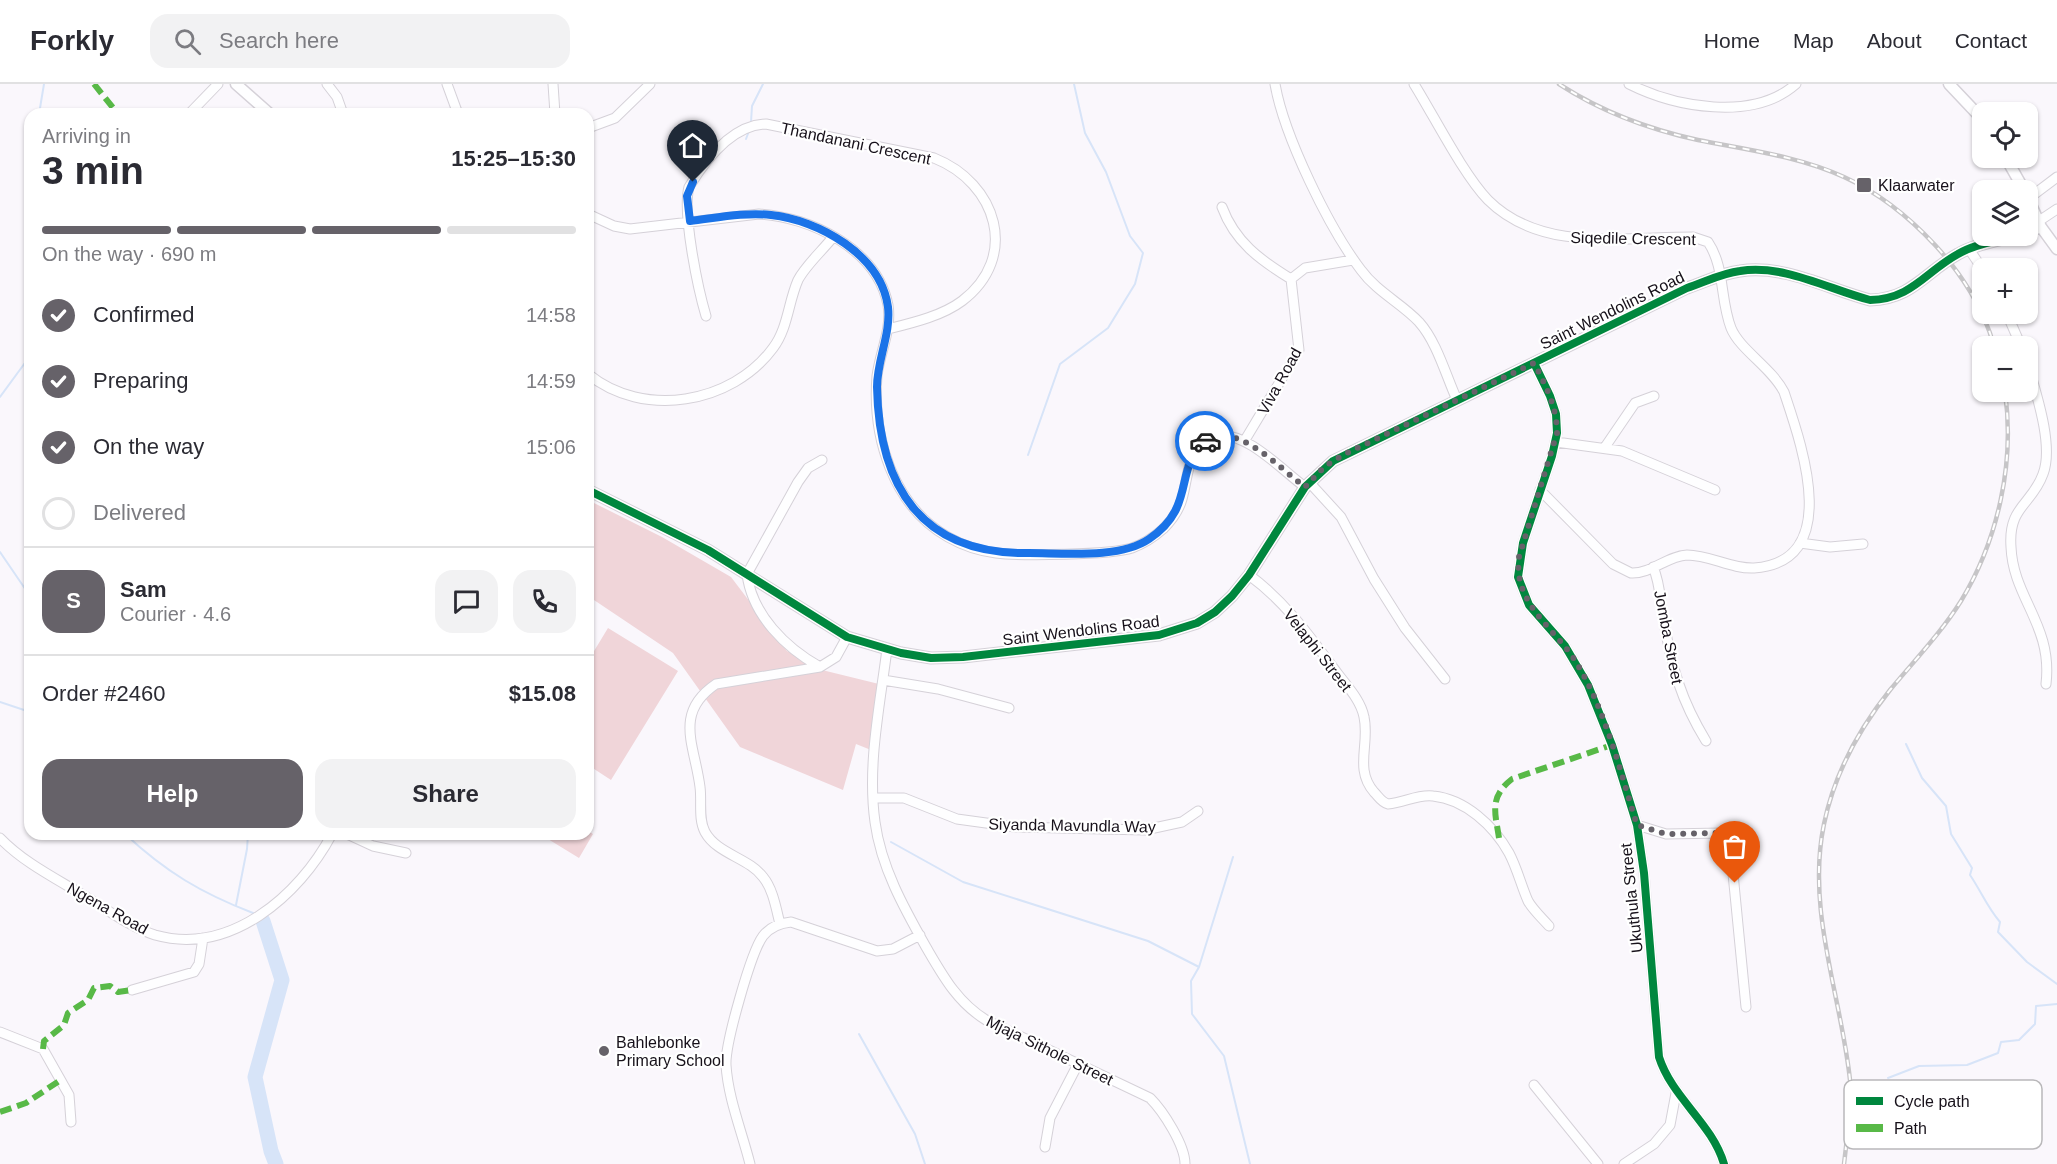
<!DOCTYPE html>
<meta charset="utf-8">
<style>
body{margin:0;font-family:Arial,sans-serif;background:#f2f2f3;color:#2b2b33;height:100vh;display:flex;flex-direction:column;font-size:22px;white-space:nowrap}
*{box-sizing:border-box;margin:0}
p{font-size:20px;color:#7c7c81}
.icon{flex:none;width:33px;height:33px;fill:none;stroke:currentColor;stroke-width:2;stroke-linecap:round;stroke-linejoin:round}
.map{position:relative;flex:1;overflow:hidden}
.panel{position:absolute;left:24px;top:24px;width:570px;height:732px;display:flex;flex-direction:column;background:#fff;border-radius:18px;box-shadow:0 2px 4px #0004}
.panel>*{flex:none}
.tools{position:absolute;left:1972px;top:18px;display:grid;gap:12px}
.tools a{display:grid;place-items:center;width:66px;height:66px;border-radius:12px;background:#fff;box-shadow:0 2px 4px #0004;font-size:30px}
.pin{position:absolute;display:grid;place-items:center;width:51px;height:51px;color:#fff;margin:-62px -26px;border-radius:50% 50% 50% 0;rotate:-45deg;box-shadow:0 0 6px #0007}
.pin .icon{rotate:45deg}
.courier{position:absolute;display:grid;place-items:center;width:60px;height:60px;margin:-30px;border:4px solid #1a73e8;border-radius:50%;background:#fff;color:#222;box-shadow:0 2px 8px #0007}
.overview em{font-style:normal;font-weight:700}
.overview div{display:flex;flex-direction:column-reverse}
.overview{display:flex;align-items:center;justify-content:space-between;height:102px;padding:0 18px}
h1{font-size:39px;font-weight:700;line-height:45px}
.bar{display:grid;grid-template-columns:repeat(4,1fr);gap:9px 6px;align-content:center;height:72px;padding:0 18px}
.bar i{height:8px;border-radius:4px;background:#e1e1e2}
.bar .active{background:#666269}
.bar p{grid-column:span 4}
.line{display:flex;align-items:center;gap:15px;padding:0 18px;border-top:2px solid #e1e1e2}
.line div{flex:1}
.round{display:grid;place-items:center;flex:none;width:63px;height:63px;border-radius:18px;background:#f2f2f3}
ol{padding:0 18px;list-style:none}
li{display:flex;align-items:center;gap:18px;height:66px}
li p{margin-inline-start:auto}
li .icon{padding:6px;border-radius:50%;background:#666269;color:#fff;stroke-width:4}
li:last-child{color:#7c7c81}
li i{width:33px;height:33px;border:3px solid #e1e1e2;border-radius:50%}
.button{display:flex;gap:12px;margin-top:auto;padding:12px 18px}
.button a{flex:1;height:69px;border-radius:18px;background:#666269;color:#fff;font-size:24px;font-weight:700;line-height:69px;text-align:center}
.button a+a{background:#f2f2f3;color:#2b2b33}
header{display:flex;align-items:center;gap:36px;box-sizing:border-box;height:84px;padding:0 30px;background:#fff;border-bottom:2px solid #e1e1e2}
header strong{font-size:28px}
nav{display:flex;gap:33px;margin-inline-start:auto;font-size:21px}
.search{width:420px;height:54px;background:#f2f2f3;display:flex;align-items:center;gap:15px;box-sizing:border-box;padding:0 21px;border-radius:18px;color:#7c7c81;font-size:22px}
.map>svg:first-child{display:block}
</style>
<header>
<strong>Forkly</strong>
<div class="search"><svg class="icon" aria-label="search" viewBox="0 0 24 24"><circle cx="10" cy="10" r="6"/><path d="M15 15l6 6"/></svg>Search here</div>
<nav><a>Home</a><a>Map</a><a>About</a><a>Contact</a></nav>
</header>
<div class="map">
<svg width="2057" height="1080" viewBox="0 0 2057 1080">
<rect width="100%" height="100%" fill="#faf7fc"/>
<path fill="#f0d5d9" d="M588,416L662,453L731,493L787,567L822,586L879,600L871,666L856,660L843,706L740,663L673,569L588,512Z
M608,544L678,587L611,696L588,681V577Z
M588,747L593,750L579,774L543,752L588,750Z"/>
<g fill="none" stroke-linecap="round" stroke-linejoin="round">
<path stroke="#d7e4f8" stroke-width="2" d="M39,30L44,0
M751,38L752,22L763,0
M746,55L749,47
M0,313L30,272
M1028,371L1060,280L1108,244L1135,200L1143,169L1130,152L1106,88L1085,49L1074,0
M0,468L30,512
M0,618L30,628
M1906,660L1922,694L1946,722L1951,750L1972,784L1970,791C1981,807 1987,823 2000,838L1998,848L2027,878L2057,900
M125,750C166,788 201,809 253,829
M891,758L963,798L1148,857L1199,883
M1233,773L1199,883L1191,897L1192,930L1224,972L1250,1080
M236,821L247,765L248,750
M859,950L915,1050L925,1080
M1888,994L1919,982L1967,981L1998,969L2001,958L2019,956L2035,940L2036,922L2057,920"/>
<path stroke="#d7e4f8" stroke-width="15" d="M263,837L282,896L255,993L271,1067L276,1080"/>
<defs>
<path id="minor" d="M327,0L337,13L343,30
M447,0L458,30
M553,0L555,30
M1275,0C1284,52 1329,144 1361,186C1377,208 1401,219 1419,238C1437,258 1446,292 1457,316
M1414,0C1434,32 1463,90 1488,116C1541,169 1625,153 1693,153L1708,158C1725,183 1720,216 1731,244C1740,266 1771,283 1784,308C1801,359 1844,478 1754,484C1731,485 1710,471 1687,471C1667,472 1651,490 1631,489L1613,480L1540,406
M1629,0C1675,23 1753,38 1796,0
M189,30L218,0
M588,44L615,34L650,0
M2028,115L2057,93
M1222,123C1235,158 1260,176 1291,195
M588,130L614,142L630,145L759,130C811,133 877,165 888,221C892,245 880,268 877,292C872,353 893,422 948,453C962,461 980,467 996,469C1020,472 1111,471 1132,464C1143,460 1154,453 1163,445C1171,437 1179,426 1182,415C1189,391 1187,358 1217,352C1245,346 1283,387 1305,403
M2039,137L2057,125
M1969,165L1983,186
M2007,230L2021,262
M706,232C698,205 682,129 689,103C706,75 732,41 766,40L934,74C997,99 1020,173 962,217C942,232 912,239 888,245
M1534,279L1550,312L1556,330L1557,349L1552,372L1523,459L1518,493L1529,521L1565,562L1588,601L1612,661L1637,741L1644,789L1659,973C1672,1014 1712,1039 1724,1080
M2028,281C2036,309 2054,362 2043,390C2032,421 2008,422 2011,463C2013,514 2053,541 2046,600
M588,290C643,335 732,320 773,264C788,244 788,219 798,196C806,181 822,167 833,153
M1245,356L1299,266L1291,195L1305,184L1353,176
M1556,358L1622,367L1715,406
M1605,363L1635,319L1654,312
M1309,398L1341,433L1374,495L1405,544L1445,595
M1800,459L1830,463L1863,460
M1653,483C1661,501 1660,519 1664,538C1672,584 1681,616 1706,657
M1249,491C1286,518 1311,554 1338,590C1348,603 1361,617 1364,633C1370,660 1354,685 1374,708C1379,713 1381,718 1388,720C1404,719 1417,710 1433,712C1465,715 1494,742 1509,769C1517,784 1521,801 1528,817C1533,826 1542,834 1549,842
M887,565C880,621 867,681 875,738C881,783 904,824 926,863C943,892 957,918 986,936L1150,1014C1163,1027 1185,1061 1185,1080
M820,583C786,564 752,531 747,490L798,398L808,384L822,376
M883,596L938,605L1009,624
M873,714H904L957,735L1015,743L1145,746L1182,738L1198,727
M1637,741L1666,750L1722,749L1730,759L1746,923
M347,750L373,762L406,769
M0,754C23,778 55,794 83,811C105,824 130,843 155,851C230,872 299,812 332,750
M780,840C776,824 773,805 763,793C749,774 717,770 705,748C698,735 702,717 700,703C695,662 673,629 716,600L820,583L836,573L847,553
M132,906L194,888L199,880L203,854
M0,948L43,965L69,1011L71,1038
M1534,1001L1598,1080
M1045,1063L1050,1034L1078,980
M750,1080C742,1048 728,1014 726,981C725,960 751,868 763,852C770,843 781,839 791,838L877,867L893,865L920,851
M1624,1080L1654,1060L1670,1041L1676,1009"/>
<path id="tertiary" d="M236,0L270,30
M1949,0L1983,36
M2006,74L2024,106
M2028,114L2041,143L2057,165
M2028,148L2041,143
M588,406L708,466L847,553L901,569L931,574L963,573L1159,551L1197,539L1215,528L1232,512L1249,491L1305,403L1333,377L1687,204C1705,198 1722,189 1740,187C1784,180 1828,205 1870,216C1912,215 1925,188 1958,170C1975,160 1997,157 2015,152"/>
</defs>
<use href="#minor" stroke="#d5d1d8" stroke-width="11"/>
<use href="#tertiary" stroke="#d5d1d8" stroke-width="13"/>
<use href="#minor" stroke="#fefeff" stroke-width="9"/>
<use href="#tertiary" stroke="#fefeff" stroke-width="10"/>
<defs>
<path id="rail" d="M1559,0C1602,28 1648,45 1698,56C1748,66 1798,72 1844,93C1879,109 1909,133 1935,161C1961,189 1984,225 1994,262
M1844,1080L1851,1020L1850,996C1841,911 1806,826 1824,740C1834,691 1859,645 1890,606C1914,577 1941,549 1961,517C1998,456 2015,379 2005,308"/>
</defs>
<use href="#rail" stroke="#c6c5c7" stroke-width="4.5"/>
<use href="#rail" stroke="#fff" stroke-width="2" stroke-dasharray="7" stroke-linecap="butt"/>
<path stroke="#58b947" stroke-width="6" stroke-dasharray="12 6" stroke-linecap="butt" d="M94,0L118,30
M1499,754C1495,728 1489,713 1512,695L1612,661
M43,965L44,957L64,941L68,929L88,916L94,904L110,902L118,908L132,906
M0,1028L26,1019L62,995"/>
<defs>
<path id="cycleway" d="M1534,279L1550,312L1556,330L1557,349L1552,372L1523,459L1518,493L1529,521L1565,562L1588,601L1612,661L1637,741L1644,789L1659,973C1672,1014 1712,1039 1724,1080
M588,406L708,466L847,553L901,569L931,574L963,573L1159,551L1197,539L1215,528L1232,512L1249,491L1305,403L1333,377L1687,204C1705,198 1722,189 1740,187C1784,180 1828,205 1870,216C1912,215 1925,188 1958,170C1975,160 1997,157 2015,152"/>
</defs>
<use href="#cycleway" stroke="#fff" stroke-width="11"/>
<use href="#cycleway" stroke="#00873e" stroke-width="8"/>
</g>
<g fill="none" stroke-linecap="round" stroke-linejoin="round">
<path stroke="#666269" stroke-width="6" stroke-dasharray="0 10.8" d="M1205,357C1237,336 1280,385 1305,403L1325,382L1345,370L1534,279C1546,302 1557,323 1557,349L1519,473C1513,520 1554,543 1576,578C1606,627 1620,687 1637,741L1666,750L1722,749L1730,759L1735,799"/>
<path stroke="#1a73e8" stroke-width="8" d="M693,98L687,112L690,137C716,134 745,128 771,131C819,136 881,171 888,223C891,250 877,276 877,303C879,403 922,471 1029,469C1063,469 1120,475 1149,455C1197,423 1173,385 1205,357"/>
</g>
<g fill="#666269" stroke="#fff" stroke-width="2">
<rect x="1856" y="93" width="16" height="16" rx="3"/>
<circle cx="604" cy="967" r="6"/>
</g>
<g text-anchor="middle" stroke-width="4.5" stroke-linejoin="round" paint-order="stroke">
<g font-size="16" fill="#17111a" stroke="#fff">
<text transform="translate(856 59) rotate(12)" y="6">Thandanani Crescent</text>
<text transform="translate(1633 154) rotate(1)" y="6">Siqedile Crescent</text>
<text transform="translate(1612 226) rotate(-26)" y="6">Saint Wendolins Road</text>
<text transform="translate(1279 297) rotate(-61)" y="6">Viva Road</text>
<text transform="translate(1081 546) rotate(-7)" y="6">Saint Wendolins Road</text>
<text transform="translate(1669 553) rotate(79)" y="6">Jomba Street</text>
<text transform="translate(1318 566) rotate(52)" y="6">Velaphi Street</text>
<text transform="translate(1072 741) rotate(1)" y="6">Siyanda Mavundla Way</text>
<text transform="translate(1631 814) rotate(-96)" y="6">Ukuthula Street</text>
<text transform="translate(108 824) rotate(29)" y="6">Ngena Road</text>
<text transform="translate(1050 966) rotate(26)" y="6">Mjaja Sithole Street</text>
</g>
<g font-size="16" fill="#17111a" stroke="#fff" text-anchor="start">
<text x="1878" y="107">Klaarwater</text>
<text x="616" y="964">Bahlebonke<tspan x="616" dy="18">Primary School</tspan></text>
</g>
</g>
<rect x="1844" y="996" width="198" height="69" rx="9" fill="#fff" stroke="#b9b8ba" stroke-width="1.5"/>
<rect x="1856" y="1013" width="27" height="8" fill="#00873e"/>
<rect x="1856" y="1040" width="27" height="8" fill="#58b947"/>
<g font-size="16" fill="#17111a">
<text x="1894" y="1023">Cycle path</text>
<text x="1894" y="1050">Path</text>
</g>
</svg>
<div class="tools">
<a><svg class="icon" aria-label="locate" viewBox="0 0 24 24"><circle cx="12" cy="12" r="6"/><path d="M12 2v4M12 18v4M2 12h4M18 12h4"/></svg></a>
<a><svg class="icon" aria-label="layers" viewBox="0 0 24 24"><path d="M12 4l9 5-9 5-9-5zM3 14l9 5 9-5"/></svg></a>
<a>+</a>
<a>−</a>
</div>
<div class="pin" style="left:1735px;top:799px;background:#ea580c"><svg class="icon" aria-label="bag" viewBox="0 0 24 24"><path d="M5 8h14l-1 12H6zM9 8a3 3 0 0 1 6 0"/></svg></div>
<div class="pin" style="left:693px;top:98px;background:#1f2937"><svg class="icon" aria-label="home" viewBox="0 0 24 24"><path d="M3 11l9-7 9 7M6 9v11h12V9"/></svg></div>
<div class="courier" style="left:1205px;top:357px"><svg class="icon" aria-label="car" viewBox="0 0 24 24"><path d="M5 17H2v-5l4-1 3-4h7l3 4 3 1v5h-3M9 17h6M6 11h13"/><circle cx="7" cy="17" r="2"/><circle cx="17" cy="17" r="2"/></svg></div>
<section class="panel">
<div class="overview"><div><h1>3 min</h1><p>Arriving in</p></div><em>15:25–15:30</em></div>
<div class="bar"><i class="active"></i><i class="active"></i><i class="active"></i><i></i><p>On the way · 690 m</p></div>
<ol>
<li><svg class="icon" aria-label="check" viewBox="0 0 24 24"><path d="M5 12l5 5 9-10"/></svg>Confirmed<p>14:58</p></li>
<li><svg class="icon" aria-label="check" viewBox="0 0 24 24"><path d="M5 12l5 5 9-10"/></svg>Preparing<p>14:59</p></li>
<li><svg class="icon" aria-label="check" viewBox="0 0 24 24"><path d="M5 12l5 5 9-10"/></svg>On the way<p>15:06</p></li>
<li><i></i>Delivered</li>
</ol>
<div class="line" style="height:108px"><b class="round" style="background:#666269;color:#fff">S</b><div><b>Sam</b><p>Courier · 4.6</p></div><a class="round"><svg class="icon" aria-label="chat" viewBox="0 0 24 24"><path d="M4 5h16v11H9l-5 4z"/></svg></a><a class="round"><svg class="icon" aria-label="phone" viewBox="0 0 24 24"><path d="M5 4h4l2 5-3 2q2 4 5 5l2-3 5 2v4C11 20 4 13 5 4z"/></svg></a></div>
<div class="line" style="height:78px"><div>Order #2460</div><b>$15.08</b></div>
<div class="button"><a>Help</a><a>Share</a></div>
</section>
</div>
